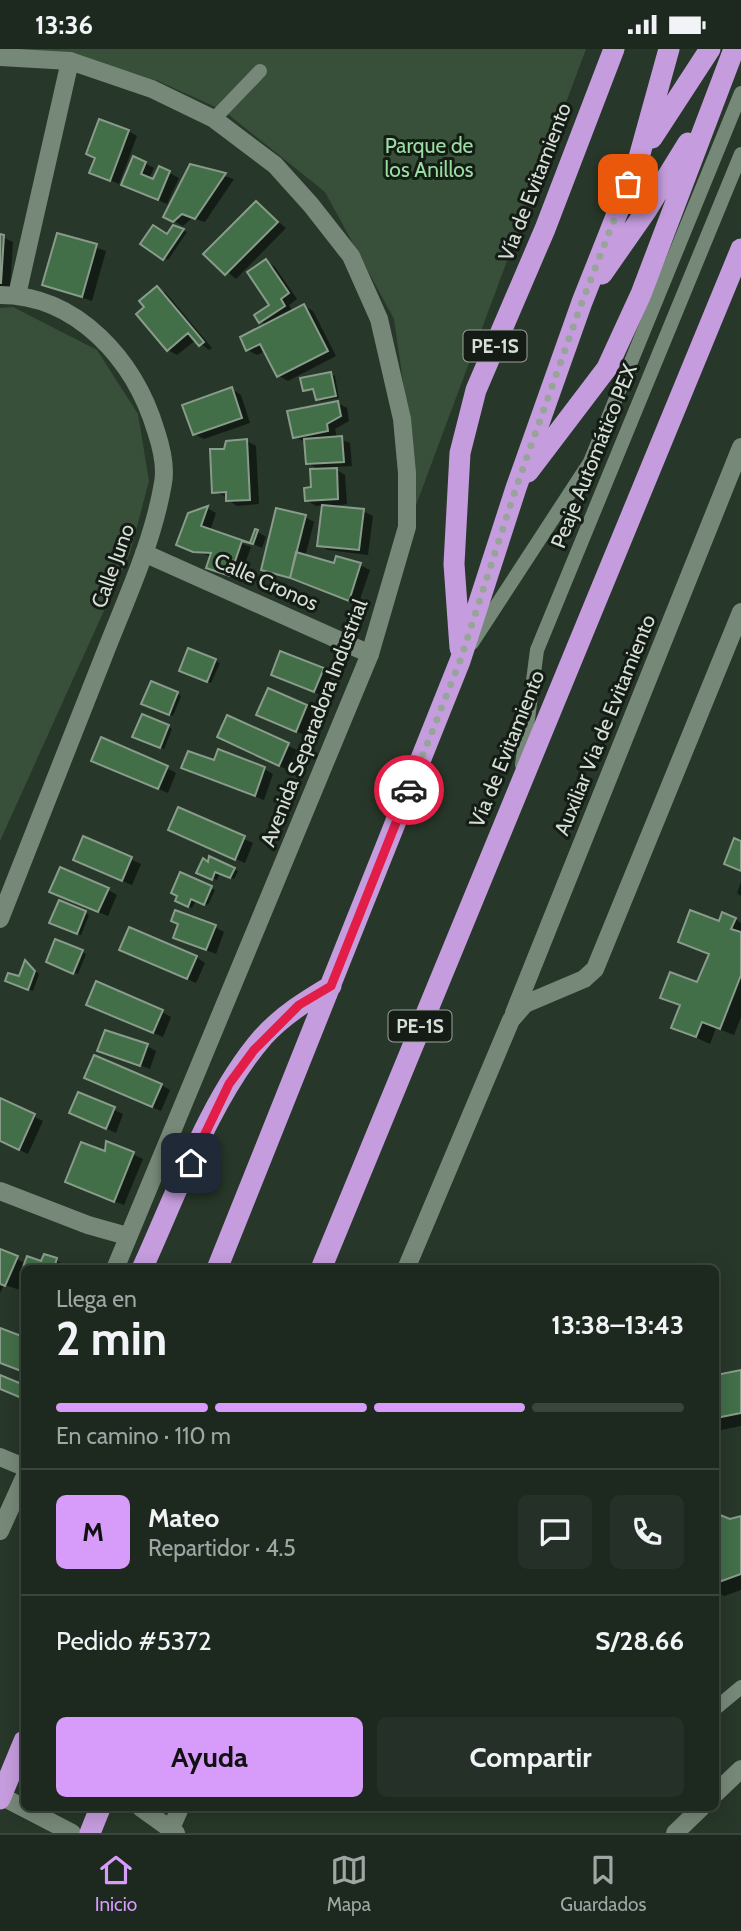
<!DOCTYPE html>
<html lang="es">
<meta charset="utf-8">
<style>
body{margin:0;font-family:Cabin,sans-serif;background:#253128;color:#f1f3f6;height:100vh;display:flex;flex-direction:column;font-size:26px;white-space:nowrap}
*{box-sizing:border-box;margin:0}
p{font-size:23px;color:#a0a6a4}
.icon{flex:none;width:38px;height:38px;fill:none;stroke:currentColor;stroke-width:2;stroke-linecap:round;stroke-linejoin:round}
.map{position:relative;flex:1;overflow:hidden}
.drawer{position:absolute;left:21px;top:1216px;width:698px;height:546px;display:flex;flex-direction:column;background:#1d291f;border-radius:10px;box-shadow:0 4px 18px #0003,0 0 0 2px #3b453d}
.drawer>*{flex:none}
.pin{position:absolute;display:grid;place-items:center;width:60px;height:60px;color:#fff;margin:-30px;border-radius:14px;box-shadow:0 4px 10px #0006}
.courier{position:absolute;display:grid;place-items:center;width:70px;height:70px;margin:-35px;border:5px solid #e11d48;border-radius:50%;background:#fff;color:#222;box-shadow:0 2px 9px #0007}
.overview em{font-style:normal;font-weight:700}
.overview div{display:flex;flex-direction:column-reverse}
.overview{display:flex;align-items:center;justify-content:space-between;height:119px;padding:0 35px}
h1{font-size:46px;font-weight:700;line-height:52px}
.bar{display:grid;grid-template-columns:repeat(4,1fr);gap:10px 7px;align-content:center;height:84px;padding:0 35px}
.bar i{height:9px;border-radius:5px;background:#3b453d}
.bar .active{background:#d79bf9}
.bar p{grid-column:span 4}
.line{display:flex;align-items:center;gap:18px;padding:0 35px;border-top:2px solid #3b453d}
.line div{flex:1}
.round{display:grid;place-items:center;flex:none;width:74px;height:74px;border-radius:10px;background:#253128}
.action{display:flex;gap:14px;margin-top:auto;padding:14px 35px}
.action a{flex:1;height:80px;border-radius:10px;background:#d79bf9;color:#111;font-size:28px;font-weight:700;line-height:80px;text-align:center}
.action a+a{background:#253128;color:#f1f3f6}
.status{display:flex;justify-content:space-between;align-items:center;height:49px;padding:0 35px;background:#1d291f;direction:ltr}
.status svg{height:19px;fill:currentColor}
.tabs{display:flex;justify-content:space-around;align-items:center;height:98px;border-top:2px solid #3b453d;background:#1d291f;font-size:19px;color:#a0a6a4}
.tabs a{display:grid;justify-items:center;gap:4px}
.tabs .active{color:#d79bf9}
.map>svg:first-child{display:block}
</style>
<div class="status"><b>13:36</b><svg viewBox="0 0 49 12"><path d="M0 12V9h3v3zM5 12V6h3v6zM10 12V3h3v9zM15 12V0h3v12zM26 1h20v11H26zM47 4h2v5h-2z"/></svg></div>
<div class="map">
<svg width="741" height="1784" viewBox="0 0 741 1784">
<rect width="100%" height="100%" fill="#273729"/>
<path fill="#38503a" d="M0,0H586L412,467L409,375L394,270L325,143L224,62L158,32L69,4Z
M13,258L97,301L138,365L149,432L130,504L0,792V259Z"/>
<path fill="#0007" d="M128,82L137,87L119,135L91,123L97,110Z
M145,114L154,119L149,130L154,132L160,119L179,129L167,155L123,135Z
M191,117L234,130L205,173L192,169L183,177L165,167Z
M256,154L286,179L236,230L206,205Z
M173,178L187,183L168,211L143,195L167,187Z
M58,186L106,202L92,252L44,235Z
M0,187L13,193L10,238L0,237Z
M266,212L275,218L297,250L289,256L293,263L304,257L313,262L336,307L288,332L279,327L266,302L257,306L248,301L267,276L260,272L272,257Z
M157,239L166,244L212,299L209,301L196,291L177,306L168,301L147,259Z
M331,325L335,327L339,349L321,352L316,342L304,341Z
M232,340L241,346L250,374L204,390L194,385Z
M338,354L347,359L349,372L335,380L337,389L350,394L352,417L332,418L345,426L347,455L328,458L363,462L373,467L368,506L328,501L319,496L324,456L316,457L306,451L321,422L308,414L306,393L294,388Z
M247,392L256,397L259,455L237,457L228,451V448L214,443L225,401Z
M207,459L216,464L210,482L251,498L239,531L208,518L212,508L178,496L189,465Z
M305,468L314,473L305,508L335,517L360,516L370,521L358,556L263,520Z
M256,482L266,488L262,499L251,494Z
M189,601L220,614L211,634L185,624Z
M323,621L332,626L323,647L273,625Z
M269,642L316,663L306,687L268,670Z
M177,645L181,647L173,667L147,657Z
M228,668L297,701L288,721L228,693Z
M168,677L172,680L164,700L138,690Z
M215,713L264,720L273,725L264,751L183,719Z
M102,716L167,719L176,724L168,744Z
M178,761L253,794L245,814L170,781Z
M84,789L141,815L132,836L84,816Z
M234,820L238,822L234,830L220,824L217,831L198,823Z
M741,833V847L737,844Z
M211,839L215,841L208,856L196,851L192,859L177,852Z
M108,841L117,846L108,867L60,847Z
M85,864L89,866L81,886L55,876Z
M735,870L741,874V968L734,986L716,979L710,995L673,978L681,958L662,948L698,936L710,906L680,892Z
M215,878L224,883L216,905L175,889Z
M82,903L86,905L78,925L52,915Z
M130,905L196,908L205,914L196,934Z
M26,914L39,925L33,942L11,933L20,929Z
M97,960L162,963L171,968L163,988Z
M147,997L156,1002L150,1020L100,1001Z
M95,1034L161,1036L170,1041L161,1062Z
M79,1045L123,1065L116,1084L71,1064Z
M0,1051L43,1072L28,1105L0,1092Z
M108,1094L143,1110L124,1156L67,1133L107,1105Z
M0,1202L27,1215H42L45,1207L66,1216L64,1220H26V1216L19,1231L24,1230V1242L4,1236L0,1244Z
M741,1323V1377L716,1382V1328Z
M721,1468L730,1472L741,1469V1541L724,1547L716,1542V1474Z"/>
<path fill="#426e48" stroke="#899b8a" stroke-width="2" d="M99,70L129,81L110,132L89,124L95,109L86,105Z
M133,107L146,113L141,125L153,130L159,117L170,122L158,151L121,136Z
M190,115L226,124L195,170L182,165L173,173L163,168Z
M256,152L278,173L225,226L203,205Z
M153,176L167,185L173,176L184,180L163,211L140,195Z
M57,184L97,195L82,248L42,236Z
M0,185L4,186L1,234H0Z
M266,210L289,244L281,250L285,257L259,274L254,266L269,256L247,223Z
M157,237L204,293L199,297L188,284L167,302L136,265L144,258L139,252Z
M304,255L328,302L277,328L260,295L246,302L240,288Z
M331,323L336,347L316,351L313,340L303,342L300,329Z
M232,338L242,369L193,386L182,356Z
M338,352L341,367L327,375L328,382L293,389L287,362Z
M342,387L344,413L306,415L304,390Z
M247,390L250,451L226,452V443L212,444L210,400H224L226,392Z
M337,419L338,450L305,452L304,439L311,438L310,420Z
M322,456L364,460L359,501L317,497Z
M208,457L201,477L250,494L255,480L258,481L253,495L242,492L230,527L206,519L211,504L193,503L176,496L188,464Z
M276,459L306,466L290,529L261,521Z
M296,503L334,514L336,507L361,514L349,552L290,529Z
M188,599L216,610L207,633L179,622Z
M280,602L324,619L314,643L271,626Z
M151,632L178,643L169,666L141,655Z
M268,639L307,656L296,683L256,666Z
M142,665L169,676L160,699L132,688Z
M227,666L289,694L279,717L217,688Z
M101,688L168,717L158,740L91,712Z
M218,700L265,718L255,747L181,719L188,702L214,711Z
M178,758L245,787L235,811L168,781Z
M83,787L132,808L122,832L73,811Z
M734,789L741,792V822L724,815Z
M209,807L235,819L230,829L215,823L212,831L196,824L203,809L208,813Z
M60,818L109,839L98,863L49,843Z
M180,823L212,837L204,856L191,850L188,858L175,852L177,847L171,844Z
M59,851L86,862L77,885L49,874Z
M175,861L216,876L206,901L173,889L178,875L171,872Z
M690,861L719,872L722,863L736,869L731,880L741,883V926L720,980L702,973L696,988L671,979L680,956L660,949L670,923L697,933L709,905L678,893Z
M129,878L197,907L187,930L119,901Z
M55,890L83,901L73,925L46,913Z
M25,911L35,922L28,941L5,932L8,924L19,927Z
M96,932L163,961L153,984L86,956Z
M105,981L148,995L140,1017L97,1002Z
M94,1006L162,1035L152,1058L84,1029Z
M78,1043L115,1058L106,1080L69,1064Z
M0,1049L35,1065L19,1101L0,1092Z
M106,1092L134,1103L114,1153L65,1133L81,1093L105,1102Z
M0,1200L18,1207L5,1237L0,1235Z
M44,1205L57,1209L54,1220L23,1218L27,1207L41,1212Z
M0,1279L24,1288V1323L0,1314Z
M741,1321V1364L716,1369V1326Z
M0,1326L24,1336V1350L0,1340Z
M720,1466L730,1470L741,1467V1525L716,1534V1471Z"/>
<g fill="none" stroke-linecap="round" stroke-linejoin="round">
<path stroke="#768877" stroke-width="14" d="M214,70L260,22
M472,594L590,413L741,44
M522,716L537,601L741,105
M716,1659L741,1638"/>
<path stroke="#768877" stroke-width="18" d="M0,246C78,246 135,312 156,382C161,397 166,418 163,434C153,494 125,552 103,609C69,696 34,783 0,870
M17,246L70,12
M144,504L370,605
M514,964L741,398
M0,1142L88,1176L127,1187
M406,1220L511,971L525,955L584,930L595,920L741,563
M169,1784L180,1759"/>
<path stroke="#768877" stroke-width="18" d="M0,8L70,12L152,40L214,70L275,116L311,156L351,207L379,270L402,370L407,424V478L370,605L115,1220
M0,1408L24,1418
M0,1482L24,1429
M716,1744L741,1720
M1,1747L72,1784
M141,1759L176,1784
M675,1784L701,1759"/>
<path stroke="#c59cdd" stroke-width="21" d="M652,89L710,0
M602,225L646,162L688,94
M528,423L607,319L641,245L734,0
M460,599L454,515L460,404L476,341L545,180L614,0
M142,1220C176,1146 210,1049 263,988C283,966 306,952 331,937
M217,1220L460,612L516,439L582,253L638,112L669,0
M321,1220L741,200
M0,1750L24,1692
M90,1784L100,1759"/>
</g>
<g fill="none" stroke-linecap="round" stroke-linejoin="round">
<path stroke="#98a499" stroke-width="7" stroke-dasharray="0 12.6" d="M409,741L460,612L516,439L582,253L628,135"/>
<path stroke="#e11d48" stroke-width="9" d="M191,1114L229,1035L254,1001L299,956L331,937L409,741"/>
</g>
<g text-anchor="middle" stroke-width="6" stroke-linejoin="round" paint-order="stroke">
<g fill="#151c15" stroke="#9ba49c" stroke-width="2">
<rect x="463.5" y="281.5" width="63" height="31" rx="5"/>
<rect x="388.5" y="961.5" width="63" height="31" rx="5"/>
</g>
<g font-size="19" font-weight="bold" fill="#d5dfd6">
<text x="495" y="304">PE-1S</text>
<text x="420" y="984">PE-1S</text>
</g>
<g font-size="21" fill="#99dda1" stroke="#151c15">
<text x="429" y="104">Parque de<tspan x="429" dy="24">los Anillos</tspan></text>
</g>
<g font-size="21" fill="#d5dfd6" stroke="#151c15">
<text transform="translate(535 133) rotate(-69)" y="7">Vía de Evitamiento</text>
<text transform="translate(594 407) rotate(-68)" y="7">Peaje Automático PEX</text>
<text transform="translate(113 517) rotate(-70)" y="7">Calle Juno</text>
<text transform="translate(266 533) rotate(24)" y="7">Calle Cronos</text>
<text transform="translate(314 674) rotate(-69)" y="7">Avenida Separadora Industrial</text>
<text transform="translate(605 676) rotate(-68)" y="7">Auxiliar Via de Evitamiento</text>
<text transform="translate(507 700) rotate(-68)" y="7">Vía de Evitamiento</text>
</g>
</g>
</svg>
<div class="pin" style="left:628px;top:135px;background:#ea580c"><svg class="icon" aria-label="bag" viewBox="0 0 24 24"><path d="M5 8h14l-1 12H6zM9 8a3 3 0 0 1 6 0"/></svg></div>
<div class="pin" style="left:191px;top:1114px;background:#1f2937"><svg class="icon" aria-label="home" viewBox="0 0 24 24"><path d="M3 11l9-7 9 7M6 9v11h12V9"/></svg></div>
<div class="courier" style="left:409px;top:741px"><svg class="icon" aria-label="car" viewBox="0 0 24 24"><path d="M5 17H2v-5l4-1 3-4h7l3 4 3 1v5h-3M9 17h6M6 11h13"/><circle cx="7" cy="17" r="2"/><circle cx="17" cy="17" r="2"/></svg></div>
<section class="drawer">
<div class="overview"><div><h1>2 min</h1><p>Llega en</p></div><em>13:38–13:43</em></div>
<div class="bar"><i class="active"></i><i class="active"></i><i class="active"></i><i></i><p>En camino · 110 m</p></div>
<div class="line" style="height:126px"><b class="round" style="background:#d79bf9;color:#111">M</b><div><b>Mateo</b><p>Repartidor · 4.5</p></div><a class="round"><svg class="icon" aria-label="chat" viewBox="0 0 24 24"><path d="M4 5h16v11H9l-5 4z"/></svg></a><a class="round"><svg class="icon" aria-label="phone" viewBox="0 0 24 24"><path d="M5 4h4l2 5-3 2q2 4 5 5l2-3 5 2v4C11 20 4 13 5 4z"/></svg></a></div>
<div class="line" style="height:91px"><div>Pedido #5372</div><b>S/28.66</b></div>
<div class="action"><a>Ayuda</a><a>Compartir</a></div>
</section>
</div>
<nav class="tabs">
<a class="active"><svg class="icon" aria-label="home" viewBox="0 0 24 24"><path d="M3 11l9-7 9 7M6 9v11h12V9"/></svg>Inicio</a>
<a><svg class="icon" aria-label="map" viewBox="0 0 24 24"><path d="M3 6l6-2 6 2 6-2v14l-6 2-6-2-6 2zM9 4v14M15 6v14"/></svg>Mapa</a>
<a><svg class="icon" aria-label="saved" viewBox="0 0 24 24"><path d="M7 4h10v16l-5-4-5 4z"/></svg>Guardados</a>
</nav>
